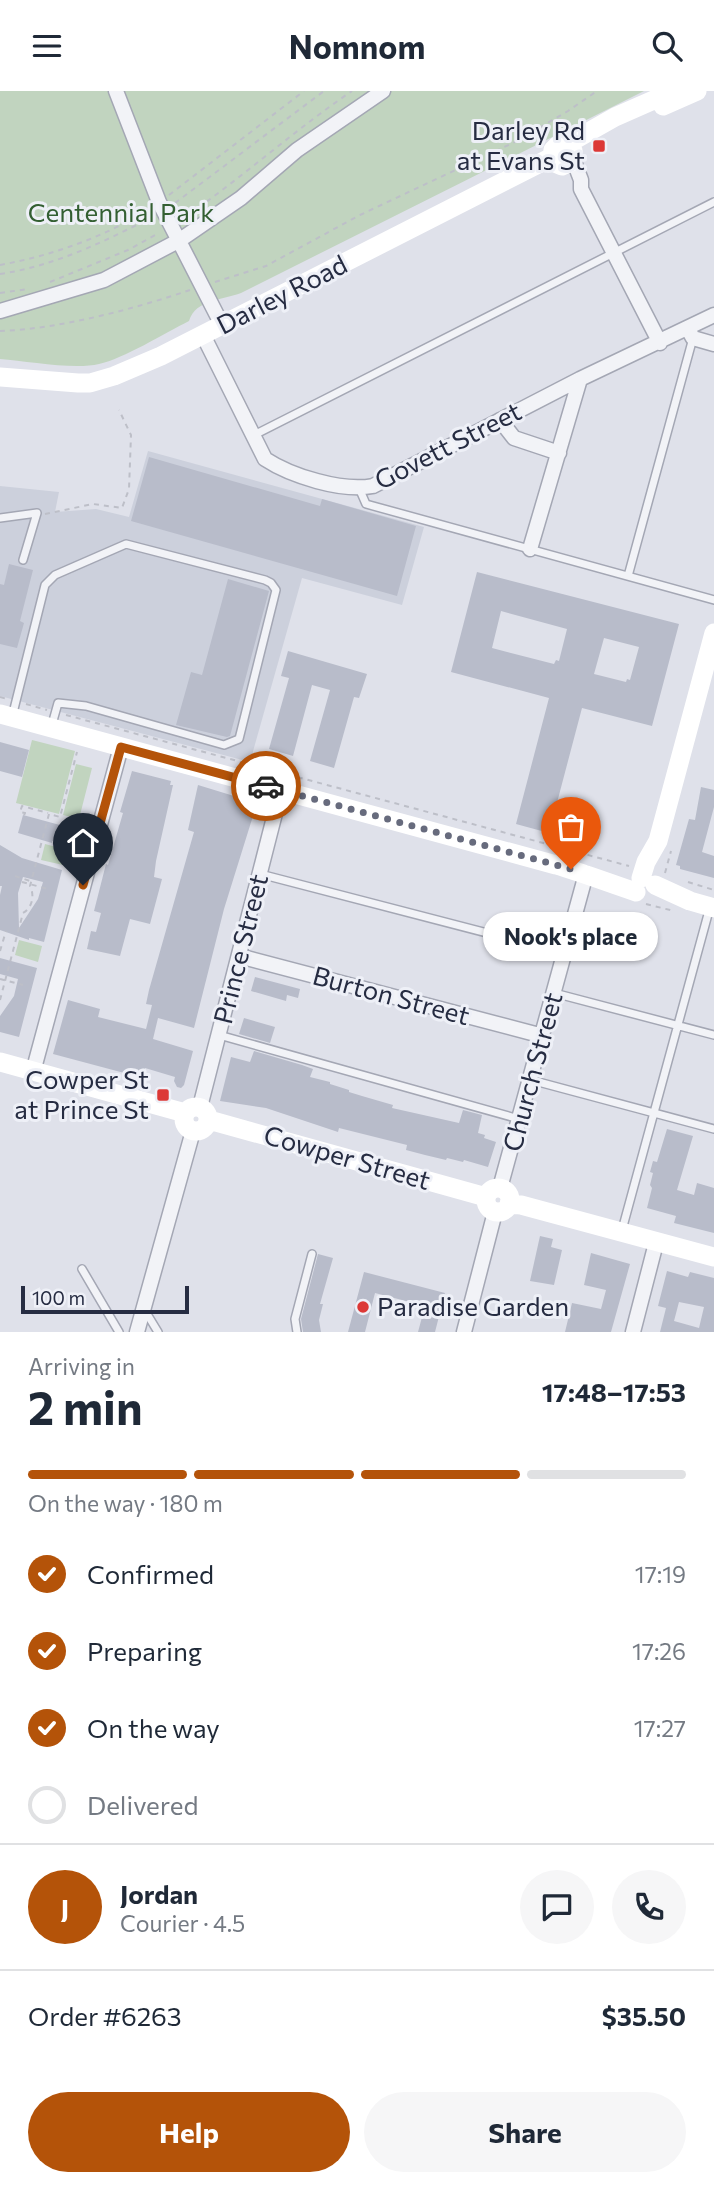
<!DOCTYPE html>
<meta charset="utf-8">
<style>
body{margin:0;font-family:Commissioner,sans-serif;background:#f6f6f7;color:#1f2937;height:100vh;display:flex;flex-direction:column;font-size:26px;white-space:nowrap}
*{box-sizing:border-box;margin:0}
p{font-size:23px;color:#747a83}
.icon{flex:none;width:38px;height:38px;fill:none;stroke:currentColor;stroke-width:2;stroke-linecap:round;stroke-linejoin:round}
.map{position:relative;height:1241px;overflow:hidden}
.drawer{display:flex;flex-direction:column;background:#fff;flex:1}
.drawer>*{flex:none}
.scale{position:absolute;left:21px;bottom:18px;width:168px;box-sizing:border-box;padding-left:7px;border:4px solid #262c42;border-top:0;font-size:19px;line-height:24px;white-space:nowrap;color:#262c42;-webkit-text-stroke:5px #eef0f7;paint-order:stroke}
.pin{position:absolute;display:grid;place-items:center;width:60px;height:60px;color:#fff;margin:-72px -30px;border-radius:50% 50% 50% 0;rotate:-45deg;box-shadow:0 0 7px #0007}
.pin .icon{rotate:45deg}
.courier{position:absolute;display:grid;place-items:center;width:70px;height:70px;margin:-35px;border:5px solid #b45309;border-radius:50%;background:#fff;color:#222;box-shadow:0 2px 9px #0007}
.bubble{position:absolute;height:49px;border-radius:24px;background:#fff;box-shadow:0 2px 5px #0004;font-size:23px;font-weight:700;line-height:49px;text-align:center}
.overview em{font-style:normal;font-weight:700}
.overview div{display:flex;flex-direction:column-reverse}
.overview{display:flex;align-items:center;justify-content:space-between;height:119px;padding:0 28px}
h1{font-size:46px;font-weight:700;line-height:52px}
.bar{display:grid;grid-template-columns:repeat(4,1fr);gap:10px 7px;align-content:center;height:84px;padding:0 28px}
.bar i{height:9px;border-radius:5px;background:#e0e1e3}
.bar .active{background:#b45309}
.bar p{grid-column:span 4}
.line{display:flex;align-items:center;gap:18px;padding:0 28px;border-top:2px solid #e0e1e3}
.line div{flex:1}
.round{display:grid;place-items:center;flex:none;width:74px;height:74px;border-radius:37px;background:#f6f6f7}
ol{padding:0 28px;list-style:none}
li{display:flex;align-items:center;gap:21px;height:77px}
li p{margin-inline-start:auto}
li .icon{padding:7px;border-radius:50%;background:#b45309;color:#fff;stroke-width:4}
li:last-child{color:#747a83}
li i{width:38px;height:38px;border:4px solid #e0e1e3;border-radius:50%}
.cta{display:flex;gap:14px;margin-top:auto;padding:14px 28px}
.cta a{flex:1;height:80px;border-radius:42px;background:#b45309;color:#fff;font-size:28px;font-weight:700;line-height:80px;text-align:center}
.cta a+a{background:#f6f6f7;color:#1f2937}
header{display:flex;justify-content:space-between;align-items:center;height:91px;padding:0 28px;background:#fff;font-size:32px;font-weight:700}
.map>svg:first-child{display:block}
</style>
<header><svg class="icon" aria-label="menu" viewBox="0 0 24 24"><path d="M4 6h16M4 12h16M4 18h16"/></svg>Nomnom<svg class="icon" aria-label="search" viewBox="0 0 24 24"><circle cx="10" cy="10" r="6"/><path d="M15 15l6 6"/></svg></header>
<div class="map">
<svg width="714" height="1241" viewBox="0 0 714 1241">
<rect width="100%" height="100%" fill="#dfe1ea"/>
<path fill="#ccd0dc" d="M148,360L424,436L402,514L302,487L250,671L0,605V395L59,401L55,421L96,418L129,426Z"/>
<path fill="#c1d4bf" d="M0,0H644L241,202C223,209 196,208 189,230C165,242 123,268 99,273C74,279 27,270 0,268Z
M32,649L75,660L59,723L16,712Z
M76,673L92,677L79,728L63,724Z
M45,753L67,759L63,774L41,769Z
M19,849L42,855L38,871L15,864Z"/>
<path fill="#b8bcca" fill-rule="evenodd" d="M149,366L320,415L322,408L416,435L397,505L131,430Z
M9,473L33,479L20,530L24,532L17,557L0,553V493L4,494Z
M477,481L679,533L652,635L582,617L549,742L516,733L549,607L451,581ZM501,520L567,538L559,570L556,569L554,573L492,557ZM604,547L639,556L630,589L627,588L626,591L594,583Z
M228,488L269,500L230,645L227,646L176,634L191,581L202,584Z
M288,560L367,583L359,607L354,606L334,677L310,670L330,599L312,594L293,665L269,658L289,587L281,585Z
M0,651L29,659L22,686L0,680Z
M132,680L171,690L170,694H173L156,770L154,786L162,788L150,833L130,828L120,865L87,858L91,840L96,841L101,822L94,820L106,773L108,774L123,722L120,721Z
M198,694L257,712L224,818L194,937L158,927L153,948L193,960L184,994L181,997L177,996L174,990L175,986L145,977L143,987L53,963L68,909L100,918L98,926L146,938L152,914L146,913L149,899L194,741L188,739Z
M701,696L714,699V716L702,761L714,765V787L680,778V775L676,774L689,728L695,729Z
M23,724L71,737L67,754L52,750V752L18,742Z
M0,754L22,767L62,779L44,851L29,847V849L0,839V804L2,795H0ZM23,786L43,791L38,808L19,837L18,802Z
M0,867L37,877L19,946L0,941V925L14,905L18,888L0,883Z
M255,886L300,898L298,907L287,904L286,910L251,900Z
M244,927L275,936L270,952L239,943Z
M254,960L302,974L313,978L310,986L330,991V993L349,999V1001L362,1005L393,1014L392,1017L459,1032L463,1019L482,1024L478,1042L485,1044L484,1047L496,1051L488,1076L464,1069L463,1071L447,1067L446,1069L425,1064L406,1059L407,1054L339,1037L338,1041L266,1017L220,1010L231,966L250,971Z
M667,1038L693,1045L677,1099L694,1104L697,1092L714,1097V1142L674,1132L676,1125L647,1117L652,1097L650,1094L653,1082L650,1081L653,1070L657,1071Z
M540,1145L553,1148L551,1156L562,1159L554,1194L530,1190Z
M591,1162L630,1173L611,1241H565L572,1212L601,1218L606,1199L584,1194Z
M318,1163L333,1167L320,1213H323L319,1229L321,1241H303L301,1228Z
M667,1180L688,1186L690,1181L714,1187V1241H660L666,1217L658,1215ZM679,1211L704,1216L699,1237L674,1230Z
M364,1181L445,1202L435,1241H418L425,1215L375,1202L365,1241H348Z"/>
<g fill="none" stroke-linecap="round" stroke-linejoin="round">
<defs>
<path id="lane" d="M252,345L714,111
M359,397L366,413L714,509
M0,427L37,422L23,469
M628,485L693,247
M12,626L45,494L55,484L126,453L265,489L271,492L276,499L239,648L224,654L86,615L58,612L51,637
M260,783L564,862
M554,902L714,944
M219,944L519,1028
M531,989L714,1038
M622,1139L710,816
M82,1178L119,1241
M144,1218L158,1241
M297,1241L295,1228L312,1163"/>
<path id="street" d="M116,0L159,111L222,234
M573,68L581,89V98L660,252
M0,220L104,189L180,149L241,107L297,59L383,0
M688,238L693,247L714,253
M203,244L265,368C291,385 342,401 373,395L580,288L714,224
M500,329L514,347L559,362
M530,458L580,288
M239,865L543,945
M33,981L121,656
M200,1016L281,699
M500,1097L586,783
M137,1241L193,1040
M464,1241L495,1121
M633,1241L656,1152"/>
</defs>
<use href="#lane" stroke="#a4a7b4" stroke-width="10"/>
<use href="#street" stroke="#a4a7b4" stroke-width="17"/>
<path stroke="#bdbfc8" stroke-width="2" stroke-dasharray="5 5" stroke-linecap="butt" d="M169,104L304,0
M175,112L324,0
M182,128C241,88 293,40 352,0
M0,174C50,165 105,146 147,119
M0,183C54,175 104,151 152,126
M50,191L128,159L159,142
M215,191L266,175L360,124L517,50L568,20L597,0
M0,202L28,198
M0,240C59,238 134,218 190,199
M45,423L93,413L122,417L129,398L131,344L119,319
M0,606L7,608
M26,613L47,619
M66,624L629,775
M24,724L25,722L20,721L22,715L48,722
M665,782L671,760
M15,785L30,790
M22,791L48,798
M688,791L714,799
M646,813L674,820
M0,860L6,840
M0,888L23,894
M0,909L23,822C32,817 35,805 30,795L49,723L60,726L77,661"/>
<use href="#lane" stroke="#f2f3f7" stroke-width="7"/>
<use href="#street" stroke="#f2f3f7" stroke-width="14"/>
<path stroke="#fff" stroke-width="19" d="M663,15L697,0
M552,66L553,59L558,54L569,52L615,26L674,0
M552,66L555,72L562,75L571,71L573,60L563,53
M0,286L78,292H90L114,285L161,265L552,66
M0,623L556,774C583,782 609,792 636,801
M641,787L646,771L658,750L714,542
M655,794L690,810L714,817
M0,971L185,1022
M184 1028a12 12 0 1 1 24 0a12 12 0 1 1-24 0Z
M209,1029L486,1106
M486 1109a12 12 0 1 1 24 0a12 12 0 1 1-24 0Z
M509,1113L521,1114L714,1166"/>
</g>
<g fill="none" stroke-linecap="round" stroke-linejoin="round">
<path stroke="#676b7d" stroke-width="7" stroke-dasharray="0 12.6" d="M266,695L571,778"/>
<path stroke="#b45309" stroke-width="9" d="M83,794L121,656L266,695"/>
</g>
<g fill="#dc3836" stroke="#eef0f7" stroke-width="2.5">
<rect x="592" y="48" width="14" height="14" rx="3.5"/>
<rect x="156" y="997" width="14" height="14" rx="3.5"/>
<circle cx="363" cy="1216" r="7"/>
</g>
<g text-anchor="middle" stroke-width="6" stroke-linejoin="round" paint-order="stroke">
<g font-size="26" fill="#262c42" stroke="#eef0f7" text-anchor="end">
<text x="585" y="49">Darley Rd<tspan x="585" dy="30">at Evans St</tspan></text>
<text x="149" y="998">Cowper St<tspan x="149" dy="30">at Prince St</tspan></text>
<text x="377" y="1225" text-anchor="start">Paradise Garden</text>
</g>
<g font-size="26" fill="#335f32" stroke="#eef0f7">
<text x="121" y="131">Centennial Park</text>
</g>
<g font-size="26" fill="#262c42" stroke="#eef0f7">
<text transform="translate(282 204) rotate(-27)" y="9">Darley Road</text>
<text transform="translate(448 355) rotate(-27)" y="9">Govett Street</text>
<text transform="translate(241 858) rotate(-76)" y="9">Prince Street</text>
<text transform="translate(391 905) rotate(15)" y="9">Burton Street</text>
<text transform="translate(533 981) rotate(-75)" y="9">Church Street</text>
<text transform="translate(347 1067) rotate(16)" y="9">Cowper Street</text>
</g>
</g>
</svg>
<div class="scale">100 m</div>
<div class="pin" style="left:571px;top:778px;background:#ea580c"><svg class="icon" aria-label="bag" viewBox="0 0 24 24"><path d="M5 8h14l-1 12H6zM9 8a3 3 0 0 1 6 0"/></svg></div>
<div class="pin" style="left:83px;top:794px;background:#1f2937"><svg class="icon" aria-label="home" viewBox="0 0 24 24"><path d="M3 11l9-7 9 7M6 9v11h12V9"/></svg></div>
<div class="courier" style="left:266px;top:695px"><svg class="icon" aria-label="car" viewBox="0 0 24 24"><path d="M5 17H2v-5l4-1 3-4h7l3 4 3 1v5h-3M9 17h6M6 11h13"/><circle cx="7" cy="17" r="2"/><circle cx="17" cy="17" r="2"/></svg></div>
<div class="bubble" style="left:483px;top:821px;width:175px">Nook's place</div>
</div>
<section class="drawer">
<div class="overview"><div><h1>2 min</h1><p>Arriving in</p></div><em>17:48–17:53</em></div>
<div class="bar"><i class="active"></i><i class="active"></i><i class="active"></i><i></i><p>On the way · 180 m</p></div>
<ol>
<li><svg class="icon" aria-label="check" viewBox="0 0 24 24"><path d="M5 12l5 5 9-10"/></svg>Confirmed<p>17:19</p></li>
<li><svg class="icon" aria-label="check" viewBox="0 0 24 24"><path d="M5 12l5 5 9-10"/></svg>Preparing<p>17:26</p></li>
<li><svg class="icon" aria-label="check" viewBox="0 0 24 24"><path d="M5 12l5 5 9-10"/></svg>On the way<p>17:27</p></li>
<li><i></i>Delivered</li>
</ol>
<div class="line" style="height:126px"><b class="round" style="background:#b45309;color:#fff">J</b><div><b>Jordan</b><p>Courier · 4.5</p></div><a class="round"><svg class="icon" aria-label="chat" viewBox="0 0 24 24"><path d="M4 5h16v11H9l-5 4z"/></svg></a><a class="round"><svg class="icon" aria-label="phone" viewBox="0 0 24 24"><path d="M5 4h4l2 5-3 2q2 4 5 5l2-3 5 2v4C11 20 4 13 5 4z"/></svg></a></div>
<div class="line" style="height:91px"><div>Order #6263</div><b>$35.50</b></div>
<div class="cta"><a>Help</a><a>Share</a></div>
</section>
